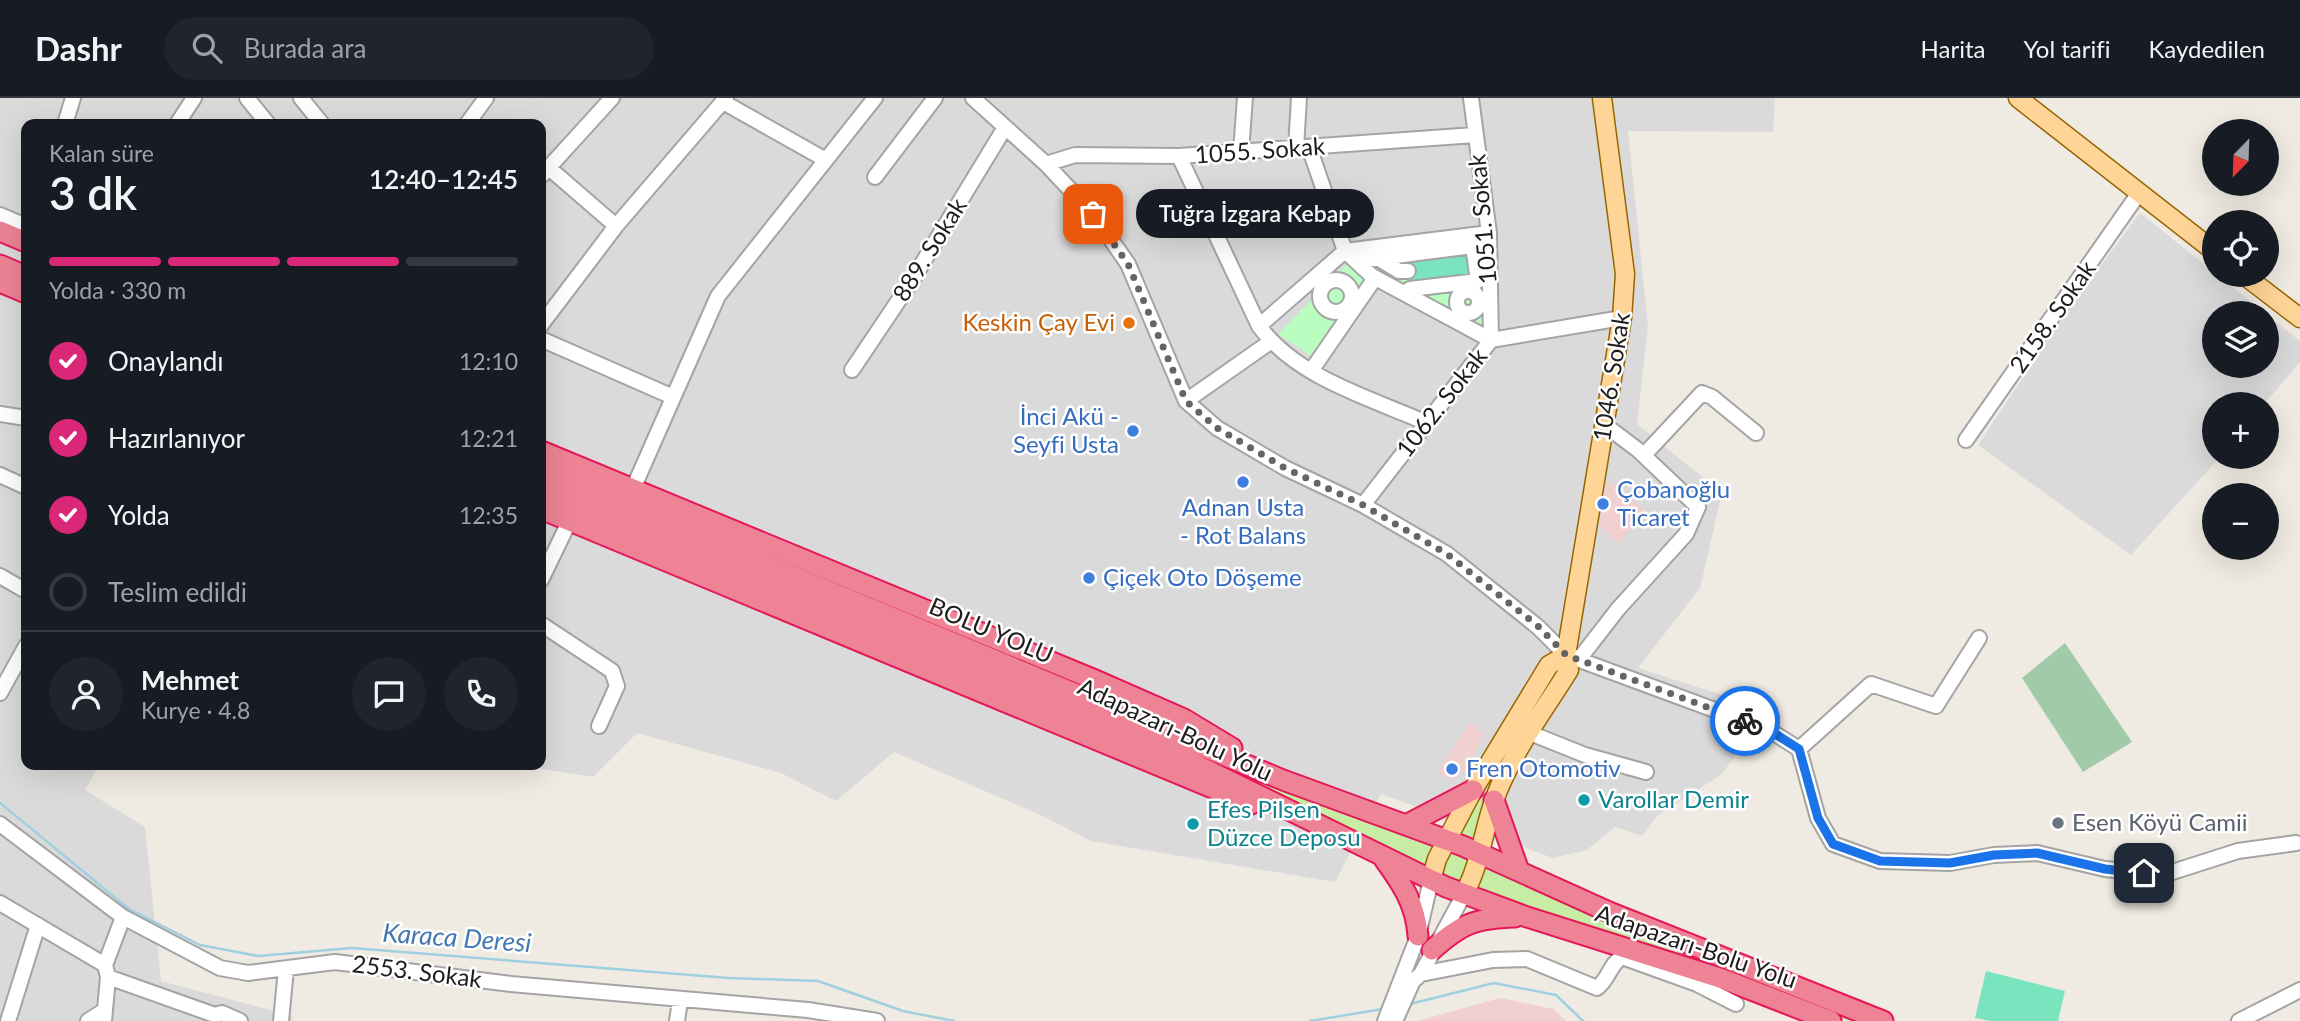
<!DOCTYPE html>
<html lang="tr">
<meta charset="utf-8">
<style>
body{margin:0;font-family:Lato,sans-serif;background:#20242c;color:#f1f3f6;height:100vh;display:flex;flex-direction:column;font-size:26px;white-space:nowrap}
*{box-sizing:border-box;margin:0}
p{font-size:23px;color:#9ea1a6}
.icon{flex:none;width:38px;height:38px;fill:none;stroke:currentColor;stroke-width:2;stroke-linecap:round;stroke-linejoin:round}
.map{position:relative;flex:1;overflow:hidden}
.sheet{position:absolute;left:21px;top:21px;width:525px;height:651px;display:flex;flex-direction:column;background:#171b24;border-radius:14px;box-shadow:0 7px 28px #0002}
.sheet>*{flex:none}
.needle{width:46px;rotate:203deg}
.buttons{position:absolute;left:2202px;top:21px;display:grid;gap:14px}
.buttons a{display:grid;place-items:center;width:77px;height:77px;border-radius:50%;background:#171b24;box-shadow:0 7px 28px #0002;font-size:35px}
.pin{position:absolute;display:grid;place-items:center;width:60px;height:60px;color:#fff;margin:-30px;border-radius:14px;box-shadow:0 4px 10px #0006}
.courier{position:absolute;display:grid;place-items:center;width:70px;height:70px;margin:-35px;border:5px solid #1a73e8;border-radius:50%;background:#fff;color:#222;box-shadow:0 2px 9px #0007}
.bubble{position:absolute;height:49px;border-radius:24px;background:#171b24;box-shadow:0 7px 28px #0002;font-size:23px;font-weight:600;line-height:49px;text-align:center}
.head em{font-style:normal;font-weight:600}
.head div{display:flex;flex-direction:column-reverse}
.head{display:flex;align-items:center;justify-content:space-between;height:119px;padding:0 28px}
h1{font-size:46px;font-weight:600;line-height:52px}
.bar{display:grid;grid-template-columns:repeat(4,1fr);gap:10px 7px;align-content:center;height:84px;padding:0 28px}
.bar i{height:9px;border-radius:5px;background:#363941}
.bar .selected{background:#db2777}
.bar p{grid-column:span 4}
.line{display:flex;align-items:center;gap:18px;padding:0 28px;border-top:2px solid #363941}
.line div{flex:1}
.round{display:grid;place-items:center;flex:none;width:74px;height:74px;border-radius:37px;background:#20242c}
ol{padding:0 28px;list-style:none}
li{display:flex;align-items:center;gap:21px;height:77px}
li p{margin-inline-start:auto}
li .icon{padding:7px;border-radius:50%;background:#db2777;color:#fff;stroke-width:4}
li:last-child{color:#9ea1a6}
li i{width:38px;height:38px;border:4px solid #363941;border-radius:50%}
header{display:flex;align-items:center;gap:42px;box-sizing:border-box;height:98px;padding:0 35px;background:#171b24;border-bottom:2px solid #363941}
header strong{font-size:33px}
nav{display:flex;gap:38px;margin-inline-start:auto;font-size:24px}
.search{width:490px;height:63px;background:#20242c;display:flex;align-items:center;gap:18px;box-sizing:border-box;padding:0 24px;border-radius:38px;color:#9ea1a6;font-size:26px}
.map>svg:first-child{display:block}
</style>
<header>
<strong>Dashr</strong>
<div class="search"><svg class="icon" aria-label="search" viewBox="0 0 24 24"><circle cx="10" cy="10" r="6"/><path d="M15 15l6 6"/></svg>Burada ara</div>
<nav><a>Harita</a><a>Yol tarifi</a><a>Kaydedilen</a></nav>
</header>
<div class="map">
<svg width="2300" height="923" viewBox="0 0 2300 923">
<rect width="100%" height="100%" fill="#efebe2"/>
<path fill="#dbdada" d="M0,0H1775L1773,34L1628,33L1648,228L1637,326L1722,395L1700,490L1638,570L1769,612L1722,676L1657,718L1642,738L1615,729L1587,752L1553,760L1381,696L1335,784L1091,743L1043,718L894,654L836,703L781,675L637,635L593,679L542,671L534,667H541V26H26V667H99L85,692L145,729L161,883L293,918L292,923H0Z
M2140,115L2265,215H2214V268H2266V216L2300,243V264L2264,306H2214V359H2220L2131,457L1978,347L2075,202Z"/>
<path fill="#f1d1cf" d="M1608,382L1646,413L1618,445L1599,428Z
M1470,624L1484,636L1465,672L1452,682L1437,675Z
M1500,900L1554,911L1566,923H1417Z"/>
<path fill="#c6eda3" d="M1556,569L1561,572L1476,743L1459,736Z
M1184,650L1436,742L1422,773Z
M1442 769a13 13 0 1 1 26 0a13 13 0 1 1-26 0Z
M1486,764L1864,923H1848L1769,892L1475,795Z"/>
<path fill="#a1caa8" d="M2065,545L2132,644L2083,674L2022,580Z"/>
<path fill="#bafdc1" d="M1483,140L1482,226L1390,182L1368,168Z
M1348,165L1355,167L1368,186L1315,260L1278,236Z"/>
<path fill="#79e4bd" d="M1473,150L1476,182L1410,190L1406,158Z
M1986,873L2065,893L2058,923H1991L1975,920Z"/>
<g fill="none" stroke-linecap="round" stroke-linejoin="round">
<path stroke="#9fd0e0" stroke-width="2.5" d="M0,705L129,811L200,847L258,858L352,850L729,880L818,883L903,913L954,923
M1410,906L1494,885L1556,897L1583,923
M1310,923L1383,911"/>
<defs>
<path id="minor" d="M247,0L268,26
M301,0L322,26
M973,0L1046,66L1093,116L1128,166L1186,303L1217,330L1285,370L1363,407L1447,456L1538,529L1566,557L1769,632L1799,651L1818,720L1833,746L1880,763L1950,765L1994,757L2037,755L2105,771L2163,777L2238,753L2296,745
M723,4L826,62
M65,26L73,0
M177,26L194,0
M467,26L486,0
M1309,49L1345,153L1372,178L1491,242L1489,135L1471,0
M1296,50L1299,0
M1241,54L1245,0
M1179,58L1259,228C1297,280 1370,300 1427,325
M1046,66L1075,57L1179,58L1475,37
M549,70L616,128
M541,78L612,0
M875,79L935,0
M0,117L26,128
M1376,159L1399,173H1408
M1356,163L1473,148L1481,136
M1320 198a16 16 0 1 1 32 0a16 16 0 1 1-32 0Z
M1457 204a11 11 0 1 1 22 0a11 11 0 1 1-22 0Z
M1407,197L1410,191L1478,183L1473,148
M541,227L616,128L726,0
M1259,228L1345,153L1489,135
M541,241L673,299
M852,272L911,184L1004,31
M1311,273L1375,180
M1186,303L1270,244
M0,316L26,320
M1966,342L2139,95
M1644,357L1702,295L1712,299L1756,335
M0,377L26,389
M632,393L718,198L875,0
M1363,407L1491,242L1622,220
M0,478L26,493
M541,482L570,422
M541,526L612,573L617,588L599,628
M1571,558L1580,560L1618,511L1686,436L1698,409L1638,352L1605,327
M0,595L26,548
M1530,635L1585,657L1646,674
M1799,651L1871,586L1936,608L1979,540
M0,726L123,819L220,870L248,875L335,864L511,886L808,912L877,923
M0,805L105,867
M123,819L105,867L108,879L215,917L222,915L240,923
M1421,876L1493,862L1527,861L1597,890C1609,881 1610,866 1622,859L1697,886L1736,906
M8,923L38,827
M88,923L105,912
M104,923L108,879
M281,923L286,871
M677,923L680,903
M1385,923L1418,838L1431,782
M1395,923L1413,883L1421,876L1464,796
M2239,923L2300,892"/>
<path id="major" d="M2018,0L2214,153
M2244,177L2300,220
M1431,782L1437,761L1473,692L1549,567L1566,557
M1464,796C1480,767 1483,734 1494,703C1510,657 1543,614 1569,572L1566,557L1622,220L1625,176L1602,0"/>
<path id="highway" d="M0,133L26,144
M0,167L26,178
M0,184L26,195
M541,353L1095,582L1184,621L1232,650
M541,373L1283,682L1463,748L1609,814L1883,923
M541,391L1146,642L1446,789L1527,819L1723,881L1831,923
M541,411L1251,706
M1494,702L1519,773
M1408,726L1473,692
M1384,761C1402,786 1416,806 1418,838
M1432,852C1461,826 1475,820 1515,819"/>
</defs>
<use href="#minor" stroke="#a4a4a4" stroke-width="18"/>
<use href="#major" stroke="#966700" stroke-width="21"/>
<use href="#highway" stroke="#e51759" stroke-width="23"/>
<use href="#minor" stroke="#fff" stroke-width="14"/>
<use href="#major" stroke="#ffd497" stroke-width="18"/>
<use href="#highway" stroke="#ed8394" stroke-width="19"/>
</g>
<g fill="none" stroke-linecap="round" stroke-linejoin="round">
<path stroke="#666562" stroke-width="7" stroke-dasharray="0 12.6" d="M1093,116L1128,166L1186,303L1217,330L1285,370L1363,407L1447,456L1538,528L1566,557L1745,623"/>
<path stroke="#1a73e8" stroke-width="9" d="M1745,623L1769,632L1799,651L1818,720L1833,746L1880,763L1950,765L1994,757L2037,755L2105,771L2144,775"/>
</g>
<circle fill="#e8710a" stroke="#fff" stroke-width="2.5" cx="1129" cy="225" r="7"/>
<g fill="#3f7fe0" stroke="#fff" stroke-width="2.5">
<circle cx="1133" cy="333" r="7"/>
<circle cx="1243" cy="384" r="7"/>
<circle cx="1603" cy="406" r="7"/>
<circle cx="1089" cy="480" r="7"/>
<circle cx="1452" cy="671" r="7"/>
</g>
<g fill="#0f9aa8" stroke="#fff" stroke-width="2.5">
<circle cx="1584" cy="702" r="7"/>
<circle cx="1193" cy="726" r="7"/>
</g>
<circle fill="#6b7280" stroke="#fff" stroke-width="2.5" cx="2058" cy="725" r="7"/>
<g text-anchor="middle" stroke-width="5" stroke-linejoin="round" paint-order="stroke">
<g font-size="24" fill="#1d1d1d" stroke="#fff">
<text transform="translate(1260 53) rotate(-4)" y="8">1055. Sokak</text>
<text transform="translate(1483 121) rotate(-95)" y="8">1051. Sokak</text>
<text transform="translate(930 152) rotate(-58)" y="8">889. Sokak</text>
<text transform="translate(2053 219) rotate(-55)" y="8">2158. Sokak</text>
<text transform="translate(1612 279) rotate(-81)" y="8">1046. Sokak</text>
<text transform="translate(1442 305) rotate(-52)" y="8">1062. Sokak</text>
<text transform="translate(991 533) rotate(23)" y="8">BOLU YOLU</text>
<text transform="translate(1175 632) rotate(25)" y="8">Adapazarı-Bolu Yolu</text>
<text transform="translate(1696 849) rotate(19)" y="8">Adapazarı-Bolu Yolu</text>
<text transform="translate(417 874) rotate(7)" y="8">2553. Sokak</text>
</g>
<g font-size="24" fill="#c56008" stroke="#fff" text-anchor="end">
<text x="1115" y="233">Keskin Çay Evi</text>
</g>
<g font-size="24" fill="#366cbe" stroke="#fff" text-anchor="start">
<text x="1119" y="327" text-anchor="end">İnci Akü -<tspan x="1119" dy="28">Seyfi Usta</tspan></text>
<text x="1617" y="400">Çobanoğlu<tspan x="1617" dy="28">Ticaret</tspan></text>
<text x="1243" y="418" text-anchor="middle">Adnan Usta<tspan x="1243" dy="28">- Rot Balans</tspan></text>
<text x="1103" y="488">Çiçek Oto Döşeme</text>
<text x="1466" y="679">Fren Otomotiv</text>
</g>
<g font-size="24" fill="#0d838f" stroke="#fff" text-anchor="start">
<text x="1598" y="710">Varollar Demir</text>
<text x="1207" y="720">Efes Pilsen<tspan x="1207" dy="28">Düzce Deposu</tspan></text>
</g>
<g font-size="24" fill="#5b616d" stroke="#fff" text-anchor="start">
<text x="2072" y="733">Esen Köyü Camii</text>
</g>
<g font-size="26" font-style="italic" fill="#4378b3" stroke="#fff">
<text transform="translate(457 840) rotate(4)" y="9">Karaca Deresi</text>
</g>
</g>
</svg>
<div class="buttons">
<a><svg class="needle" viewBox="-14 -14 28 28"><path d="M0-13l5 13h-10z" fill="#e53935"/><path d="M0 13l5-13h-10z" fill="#9ea1a6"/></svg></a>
<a><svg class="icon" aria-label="locate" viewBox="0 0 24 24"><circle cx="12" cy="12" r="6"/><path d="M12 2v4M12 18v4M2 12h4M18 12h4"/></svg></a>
<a><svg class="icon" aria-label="layers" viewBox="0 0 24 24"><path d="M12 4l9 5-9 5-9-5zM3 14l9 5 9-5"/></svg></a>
<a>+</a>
<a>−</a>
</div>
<div class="pin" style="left:1093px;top:116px;background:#ea580c"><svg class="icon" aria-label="bag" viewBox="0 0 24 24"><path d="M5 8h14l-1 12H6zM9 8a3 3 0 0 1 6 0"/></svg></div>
<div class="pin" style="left:2144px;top:775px;background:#1f2937"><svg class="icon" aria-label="home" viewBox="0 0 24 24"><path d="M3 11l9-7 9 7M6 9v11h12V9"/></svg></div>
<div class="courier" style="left:1745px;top:623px"><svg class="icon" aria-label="bike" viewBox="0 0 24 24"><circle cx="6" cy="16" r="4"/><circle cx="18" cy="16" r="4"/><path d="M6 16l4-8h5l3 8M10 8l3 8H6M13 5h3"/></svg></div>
<div class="bubble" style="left:1136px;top:91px;width:238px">Tuğra İzgara Kebap</div>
<section class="sheet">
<div class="head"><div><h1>3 dk</h1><p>Kalan süre</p></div><em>12:40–12:45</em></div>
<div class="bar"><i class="selected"></i><i class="selected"></i><i class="selected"></i><i></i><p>Yolda · 330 m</p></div>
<ol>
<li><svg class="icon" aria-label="check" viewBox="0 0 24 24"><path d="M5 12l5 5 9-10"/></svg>Onaylandı<p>12:10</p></li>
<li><svg class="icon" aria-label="check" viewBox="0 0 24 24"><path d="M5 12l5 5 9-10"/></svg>Hazırlanıyor<p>12:21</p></li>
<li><svg class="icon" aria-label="check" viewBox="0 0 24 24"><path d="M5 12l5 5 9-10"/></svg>Yolda<p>12:35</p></li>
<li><i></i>Teslim edildi</li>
</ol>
<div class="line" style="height:126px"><a class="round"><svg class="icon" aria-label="person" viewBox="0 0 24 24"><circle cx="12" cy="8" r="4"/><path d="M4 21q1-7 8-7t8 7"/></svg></a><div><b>Mehmet</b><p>Kurye · 4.8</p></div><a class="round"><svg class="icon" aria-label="chat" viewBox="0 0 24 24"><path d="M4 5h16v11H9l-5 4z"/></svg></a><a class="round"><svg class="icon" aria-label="phone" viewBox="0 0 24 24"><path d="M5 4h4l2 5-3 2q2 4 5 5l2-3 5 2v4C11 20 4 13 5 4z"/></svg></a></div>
</section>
</div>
